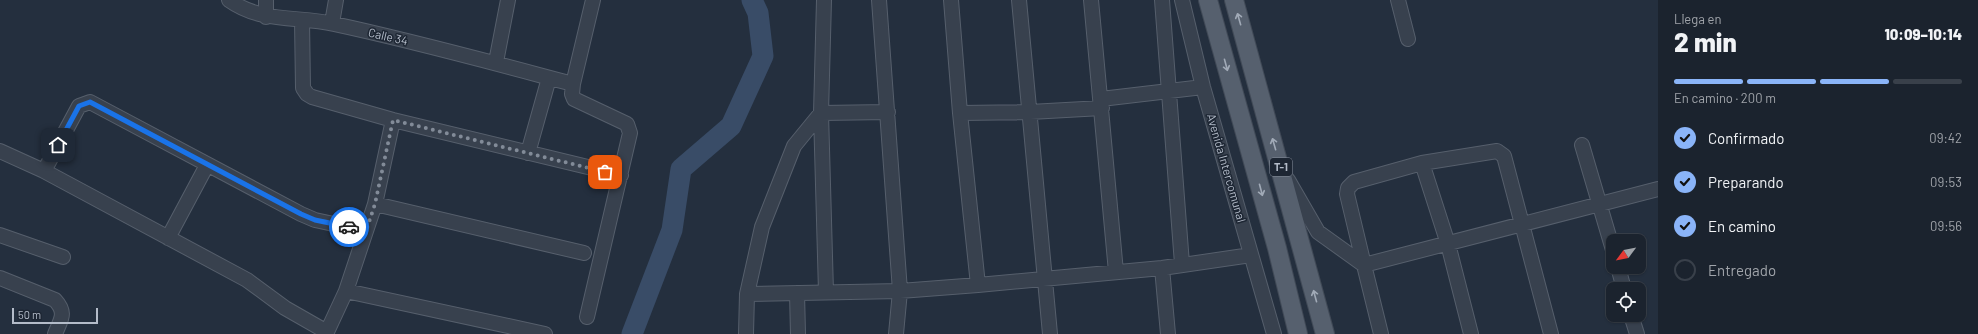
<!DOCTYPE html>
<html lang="es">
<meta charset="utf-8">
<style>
body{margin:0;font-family:Barlow,sans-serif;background:#242b36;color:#f1f3f6;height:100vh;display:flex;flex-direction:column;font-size:15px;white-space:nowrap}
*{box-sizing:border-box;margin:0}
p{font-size:13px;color:#a0a4aa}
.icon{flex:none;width:22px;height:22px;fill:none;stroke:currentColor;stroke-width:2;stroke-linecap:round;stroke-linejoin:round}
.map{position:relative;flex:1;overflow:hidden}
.sheet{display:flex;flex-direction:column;background:#1b232e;width:320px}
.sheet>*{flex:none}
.needle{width:26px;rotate:238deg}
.buttons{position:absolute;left:1606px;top:234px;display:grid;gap:8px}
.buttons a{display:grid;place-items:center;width:40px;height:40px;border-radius:8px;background:#1b232e;box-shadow:0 1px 3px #0004,0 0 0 1px #39404a;font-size:20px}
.scale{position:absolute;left:12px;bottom:10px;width:86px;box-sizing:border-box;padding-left:4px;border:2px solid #b4bcc9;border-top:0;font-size:11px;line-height:14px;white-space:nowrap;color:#b4bcc9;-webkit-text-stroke:3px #1d2633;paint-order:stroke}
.pin{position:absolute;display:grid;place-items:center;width:34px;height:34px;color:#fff;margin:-17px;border-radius:8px;box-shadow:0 2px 6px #0006}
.courier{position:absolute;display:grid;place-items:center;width:40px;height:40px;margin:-20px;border:3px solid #1a73e8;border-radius:50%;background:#fff;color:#222;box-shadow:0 1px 5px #0007}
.summary em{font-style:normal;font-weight:800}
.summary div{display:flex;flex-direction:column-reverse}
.summary{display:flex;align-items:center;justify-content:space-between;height:68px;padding:0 16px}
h1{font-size:26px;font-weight:800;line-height:30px}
.bar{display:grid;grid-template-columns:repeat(4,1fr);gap:6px 4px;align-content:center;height:48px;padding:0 16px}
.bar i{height:5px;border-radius:3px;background:#39404a}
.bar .current{background:#8ab4f8}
.bar p{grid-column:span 4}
ol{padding:0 16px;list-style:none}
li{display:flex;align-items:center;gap:12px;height:44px}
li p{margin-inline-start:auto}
li .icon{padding:4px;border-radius:50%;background:#8ab4f8;color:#111;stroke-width:4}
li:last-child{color:#a0a4aa}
li i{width:22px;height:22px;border:2px solid #39404a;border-radius:50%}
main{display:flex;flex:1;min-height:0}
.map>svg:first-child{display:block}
</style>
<main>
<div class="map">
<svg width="1658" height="334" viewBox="0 0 1658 334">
<rect width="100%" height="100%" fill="#242f3e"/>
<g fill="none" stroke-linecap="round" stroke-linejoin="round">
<path stroke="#394c67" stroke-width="21" d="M632,334L672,230L681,169L731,126L763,56L758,13L752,0"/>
<defs>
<path id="minor" d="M229,0C261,23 298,16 334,24C414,41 494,63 573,84L572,94L574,99L627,124L630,133L587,317
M824,0L821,113L826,292
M879,0L900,291L896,334
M951,0L960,113L978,285
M1019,0L1050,334
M1091,0L1116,272
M1162,0L1182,264
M1182,0L1203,87L1274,334
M1398,0L1408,39
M266,17V0
M302,21L303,88L307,94L312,97L393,120L621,175
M332,23L336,0
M496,62L508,0
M573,84L593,0
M1101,99L1203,87
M960,113L1030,112L1102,108
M1582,145L1613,250
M0,151L44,171L247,280L285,308L327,332
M528,153L549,78
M1422,163L1448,244L1471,334
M44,171L79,106L90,102L301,214L315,220L366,231
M1288,180L1318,232L1364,265L1347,194L1348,188L1354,182L1422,163L1497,151L1504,156L1551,334
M375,204L584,253
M0,235L63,257
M168,238L207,165
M1618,267L1624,289
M1162,268L1168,334
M0,278L55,300C67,313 61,319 55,334
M346,291L545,334
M797,293L798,334
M747,294L900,291L978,285L1162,268L1251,255
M1631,315L1637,334
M326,334L346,291L375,204L393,120
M746,334L747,294L762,227L794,146L821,113L888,112
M1381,334L1364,265L1658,189"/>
<path id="major" d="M1208,0L1277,248L1298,334
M1234,0L1325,334"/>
</defs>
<use href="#minor" stroke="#565f6c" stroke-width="16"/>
<use href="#major" stroke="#414a57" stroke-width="20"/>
<use href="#minor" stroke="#38414e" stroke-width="14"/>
<use href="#major" stroke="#56606e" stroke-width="18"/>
</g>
<defs><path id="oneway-shaft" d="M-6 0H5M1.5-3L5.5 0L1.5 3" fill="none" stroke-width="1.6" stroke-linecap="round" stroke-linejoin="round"/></defs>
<g stroke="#a1aab7">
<use href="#oneway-shaft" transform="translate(1239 19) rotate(-106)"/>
<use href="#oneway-shaft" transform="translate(1226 65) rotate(75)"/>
<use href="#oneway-shaft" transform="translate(1274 144) rotate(-106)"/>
<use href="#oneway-shaft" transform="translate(1261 190) rotate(75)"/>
<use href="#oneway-shaft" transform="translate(1315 296) rotate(-105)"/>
</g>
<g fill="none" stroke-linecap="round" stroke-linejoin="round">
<path stroke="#828b98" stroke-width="4" stroke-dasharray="0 7.2" d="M349,227L366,231L375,204L393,120L605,172"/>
<path stroke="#1a73e8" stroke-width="5" d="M58,145L79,106L90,102L301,214L315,220L349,227"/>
</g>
<g text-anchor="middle" stroke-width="3" stroke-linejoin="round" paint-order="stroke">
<rect fill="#1d2633" stroke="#878f9c" stroke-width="1" x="1270" y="158" width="22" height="18" rx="3"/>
<g font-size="11" font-weight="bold" fill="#b4bcc9">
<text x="1281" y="171">T-1</text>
</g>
<g font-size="12" fill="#b4bcc9" stroke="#1d2633">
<text transform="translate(388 37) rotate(13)" y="4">Calle 34</text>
<text transform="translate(1226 168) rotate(74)" y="4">Avenida Intercomunal</text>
</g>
</g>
</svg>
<div class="buttons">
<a><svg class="needle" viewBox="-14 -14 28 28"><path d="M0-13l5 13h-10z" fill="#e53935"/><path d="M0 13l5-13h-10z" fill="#a0a4aa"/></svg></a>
<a><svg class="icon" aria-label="locate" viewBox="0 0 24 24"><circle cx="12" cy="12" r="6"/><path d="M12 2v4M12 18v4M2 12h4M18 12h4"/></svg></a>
</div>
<div class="scale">50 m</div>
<div class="pin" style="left:605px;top:172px;background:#ea580c"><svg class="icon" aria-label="bag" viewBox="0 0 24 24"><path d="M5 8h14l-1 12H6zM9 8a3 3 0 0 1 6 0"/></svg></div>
<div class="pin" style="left:58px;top:145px;background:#1f2937"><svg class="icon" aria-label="home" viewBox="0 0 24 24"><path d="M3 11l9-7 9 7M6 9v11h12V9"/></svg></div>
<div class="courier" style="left:349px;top:227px"><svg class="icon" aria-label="car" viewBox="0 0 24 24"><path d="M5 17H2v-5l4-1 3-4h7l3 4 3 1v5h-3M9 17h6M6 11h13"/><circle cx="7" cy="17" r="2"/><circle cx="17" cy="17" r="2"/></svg></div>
</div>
<section class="sheet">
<div class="summary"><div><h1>2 min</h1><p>Llega en</p></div><em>10:09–10:14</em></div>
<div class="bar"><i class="current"></i><i class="current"></i><i class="current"></i><i></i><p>En camino · 200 m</p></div>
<ol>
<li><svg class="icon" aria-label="check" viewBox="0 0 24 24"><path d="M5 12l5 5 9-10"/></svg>Confirmado<p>09:42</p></li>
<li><svg class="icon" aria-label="check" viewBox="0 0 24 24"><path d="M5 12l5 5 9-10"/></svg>Preparando<p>09:53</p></li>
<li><svg class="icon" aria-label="check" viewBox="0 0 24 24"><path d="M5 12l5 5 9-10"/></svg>En camino<p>09:56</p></li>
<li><i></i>Entregado</li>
</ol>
</section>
</main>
